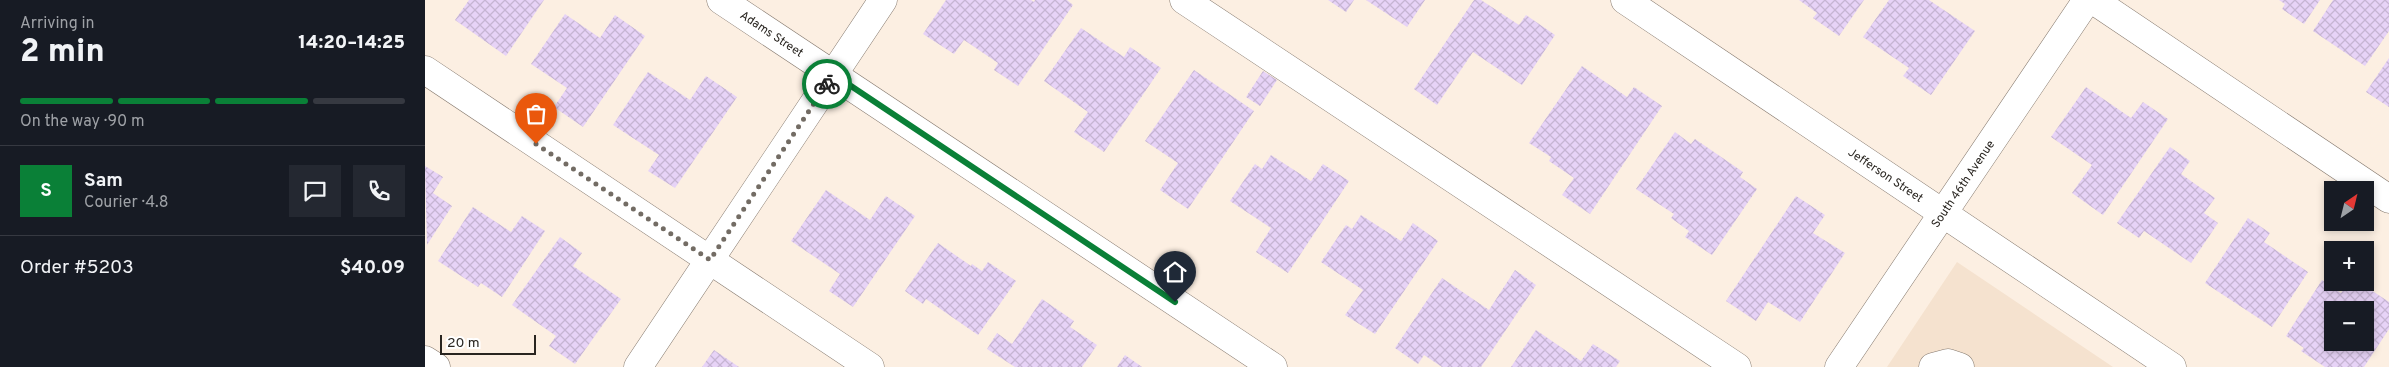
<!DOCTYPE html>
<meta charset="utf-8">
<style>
body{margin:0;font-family:Overpass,sans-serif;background:#242831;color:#f1f3f6;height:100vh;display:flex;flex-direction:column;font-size:19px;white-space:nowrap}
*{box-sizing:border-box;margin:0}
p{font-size:16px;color:#9ea1a6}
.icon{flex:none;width:28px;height:28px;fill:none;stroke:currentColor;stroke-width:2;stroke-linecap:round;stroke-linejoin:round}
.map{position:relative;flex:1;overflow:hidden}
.panel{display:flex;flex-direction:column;background:#171b24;width:425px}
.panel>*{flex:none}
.needle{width:32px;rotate:35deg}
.fabs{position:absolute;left:1899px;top:181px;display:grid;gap:10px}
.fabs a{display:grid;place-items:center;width:50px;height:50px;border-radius:0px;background:#171b24;box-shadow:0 2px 8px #0003;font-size:25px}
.scale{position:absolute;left:15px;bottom:12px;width:96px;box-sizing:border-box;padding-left:5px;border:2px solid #292520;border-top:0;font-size:14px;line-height:18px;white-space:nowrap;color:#292520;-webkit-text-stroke:4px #fff;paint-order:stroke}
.pin{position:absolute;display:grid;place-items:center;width:42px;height:42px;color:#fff;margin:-51px -21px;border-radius:50% 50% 50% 0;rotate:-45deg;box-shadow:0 0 5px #0007}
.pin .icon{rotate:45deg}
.courier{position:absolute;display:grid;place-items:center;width:50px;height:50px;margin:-25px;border:4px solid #0a8037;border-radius:50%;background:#fff;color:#222;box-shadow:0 1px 6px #0007}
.headline em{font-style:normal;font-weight:800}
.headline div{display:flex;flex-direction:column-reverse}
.headline{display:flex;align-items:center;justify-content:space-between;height:85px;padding:0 20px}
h1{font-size:32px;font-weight:800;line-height:38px}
.bar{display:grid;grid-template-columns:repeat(4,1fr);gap:8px 5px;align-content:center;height:60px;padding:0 20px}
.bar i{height:6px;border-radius:4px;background:#363941}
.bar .selected{background:#0a8037}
.bar p{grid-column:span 4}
.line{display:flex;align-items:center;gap:12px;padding:0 20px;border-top:1px solid #363941}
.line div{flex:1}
.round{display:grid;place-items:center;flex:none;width:52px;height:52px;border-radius:0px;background:#242831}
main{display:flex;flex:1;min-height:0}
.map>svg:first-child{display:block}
</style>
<main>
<section class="panel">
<div class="headline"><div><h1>2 min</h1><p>Arriving in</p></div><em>14:20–14:25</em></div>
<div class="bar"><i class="selected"></i><i class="selected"></i><i class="selected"></i><i></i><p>On the way · 90 m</p></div>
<div class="line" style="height:90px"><b class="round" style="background:#0a8037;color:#fff">S</b><div><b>Sam</b><p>Courier · 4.8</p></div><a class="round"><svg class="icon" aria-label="chat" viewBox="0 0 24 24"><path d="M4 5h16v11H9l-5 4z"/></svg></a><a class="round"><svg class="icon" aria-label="phone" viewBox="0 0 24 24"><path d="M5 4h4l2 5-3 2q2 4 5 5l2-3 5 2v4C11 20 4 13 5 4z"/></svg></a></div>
<div class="line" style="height:65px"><div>Order #5203</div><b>$40.09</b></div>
</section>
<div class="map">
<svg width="1964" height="367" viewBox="0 0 1964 367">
<defs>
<pattern id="building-cross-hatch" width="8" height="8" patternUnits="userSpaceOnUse" patternTransform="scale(1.25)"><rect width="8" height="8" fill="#e7d3f7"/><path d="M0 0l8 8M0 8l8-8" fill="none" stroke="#c6b5d3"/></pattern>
</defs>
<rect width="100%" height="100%" fill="#fcefe2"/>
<path fill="#f5e2cf" d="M1532,262L1688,367H1462Z"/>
<path fill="url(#building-cross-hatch)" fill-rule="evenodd" d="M44,0H119L81,56L30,20Z
M521,0H606L609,2L610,0H642L648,5L593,86L569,70L573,63L539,40L529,54L498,34Z
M903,0H929L921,12Z
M941,0H1000L982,27Z
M1049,0H1056L1094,25L1101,15L1130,35L1097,85L1048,52L1012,105L989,89Z
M1374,0H1439L1414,36L1388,18L1392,13Z
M1464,0H1504L1550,31L1506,95L1478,76L1484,68L1438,37Z
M1854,0H1895L1879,24L1857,9L1860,4Z
M1908,0H1964V31L1940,66L1888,31Z
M140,14L175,38L190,15L220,36L158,127L129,107L142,88L106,64Z
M656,28L699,57L705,47L736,68L679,152L649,132L663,112L619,81Z
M1964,58V107L1941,92Z
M1157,66L1202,97L1209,87L1237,106L1165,214L1137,195L1149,178L1124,161L1126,157L1104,143Z
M769,70L829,111L763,209L735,190L753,163L720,141Z
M838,71L852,80L835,106L821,97Z
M223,72L265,100L281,76L312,97L250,188L223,171L234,155L188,125Z
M1661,87L1706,118L1718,102L1743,119L1678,215L1647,193L1667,165L1626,137Z
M1250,132L1266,144L1270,139L1318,172L1315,177L1332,189L1287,255L1260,237L1264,231L1246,218L1249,214L1211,189Z
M1745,147L1765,161L1756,174L1790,198L1779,213L1793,223L1766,263L1719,231L1714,238L1692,223Z
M846,155L886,181L898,164L924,181L863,273L831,252L846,228L805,201L830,164L837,169Z
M0,166L18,177L8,193L27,206L2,245Z
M401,190L445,220L461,196L490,216L428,307L404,291L415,274L366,241Z
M1371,196L1400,215L1388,233L1420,253L1375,322L1343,302L1331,321L1301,301Z
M48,207L86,232L97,216L120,231L77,297L56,283L53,287L13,261Z
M936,215L976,241L988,223L1013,241L950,334L920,315L938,290L896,262L921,225L927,229Z
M1823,218L1845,233L1839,242L1883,272L1847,327L1780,283Z
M135,237L157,253L148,266L196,299L150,364L124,346L131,336L87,305Z
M513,243L546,266L547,264L557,271L563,262L591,281L553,335L501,299L498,304L480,291Z
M1090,270L1111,285L1056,367H1017L999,355L993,364L970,348L1017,278L1064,310Z
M1897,280L1916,293L1923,282H1934L1964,302V329L1939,367H1900L1876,351L1879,348L1861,336ZM1908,310H1940V342H1908Z
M617,299L649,321L645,327L672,345L657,367H590L562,349L572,333L587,344Z
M1111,330L1156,361L1168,344L1195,361L1191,367H1086Z
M289,350L314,367H277Z
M700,355L717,367H692Z"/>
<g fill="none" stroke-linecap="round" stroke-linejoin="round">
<defs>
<g id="minor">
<path id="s1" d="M296,0L848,367"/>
<path d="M759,0L1312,367"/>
<path id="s2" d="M1200,0L1747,367"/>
<path d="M1668,0L1964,199"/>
<path d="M0,70L445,367"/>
<path d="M0,360L11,367"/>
<path d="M213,367L458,0"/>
<path id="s3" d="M1414,367L1662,0"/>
<path d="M1508,367L1523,363L1535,367"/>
</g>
</defs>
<use href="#minor" stroke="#867a6f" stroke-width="29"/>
<use href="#minor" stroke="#fff" stroke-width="28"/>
</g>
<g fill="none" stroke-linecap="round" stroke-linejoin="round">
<path stroke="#736c64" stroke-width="5" stroke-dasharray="0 9" d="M111,144L285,260L402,84"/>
<path stroke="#0a8037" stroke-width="6" d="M402,84L408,74L750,302"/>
</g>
<g text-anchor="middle" stroke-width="4" stroke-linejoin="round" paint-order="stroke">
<g font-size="12" fill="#292520" stroke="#fff">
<text dy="4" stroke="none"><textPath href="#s1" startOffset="61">Adams Street</textPath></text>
<text dy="4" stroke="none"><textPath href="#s2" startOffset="314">Jefferson Street</textPath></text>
<text dy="4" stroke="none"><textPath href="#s3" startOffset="221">South 46th Avenue</textPath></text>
</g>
</g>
</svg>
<div class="fabs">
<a><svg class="needle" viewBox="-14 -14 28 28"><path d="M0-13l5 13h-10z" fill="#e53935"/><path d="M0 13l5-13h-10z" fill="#9ea1a6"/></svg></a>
<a>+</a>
<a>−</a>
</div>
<div class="scale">20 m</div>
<div class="pin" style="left:111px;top:144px;background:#ea580c"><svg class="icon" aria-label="bag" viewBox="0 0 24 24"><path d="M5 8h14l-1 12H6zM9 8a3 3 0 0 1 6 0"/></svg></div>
<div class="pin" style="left:750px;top:302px;background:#1f2937"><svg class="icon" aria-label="home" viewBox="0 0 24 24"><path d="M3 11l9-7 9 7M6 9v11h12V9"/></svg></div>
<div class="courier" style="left:402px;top:84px"><svg class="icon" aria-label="bike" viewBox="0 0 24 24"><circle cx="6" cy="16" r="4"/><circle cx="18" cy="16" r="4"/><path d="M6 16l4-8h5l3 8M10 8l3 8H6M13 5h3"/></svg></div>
</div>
</main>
